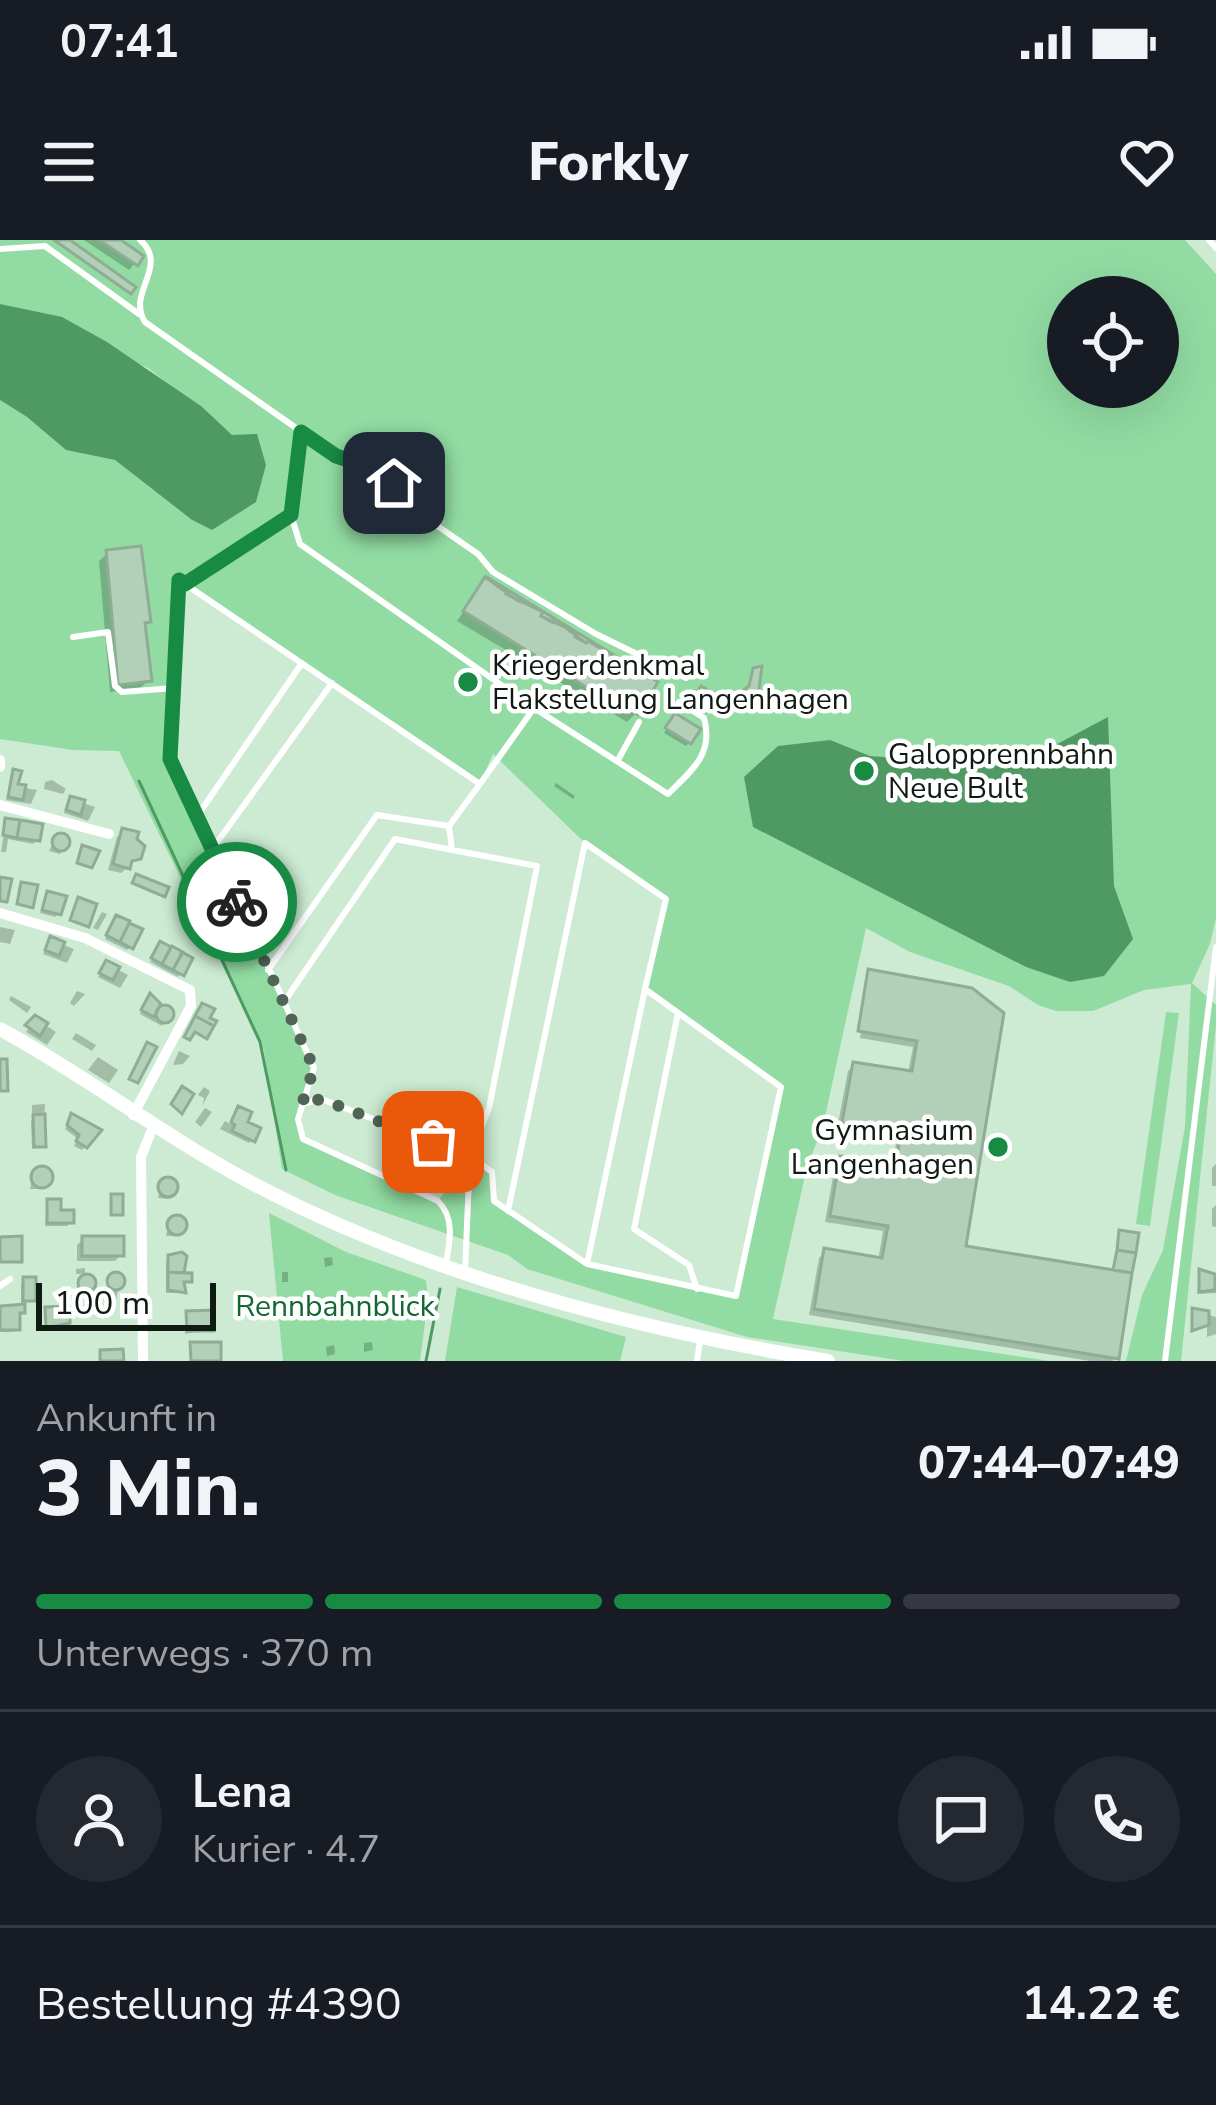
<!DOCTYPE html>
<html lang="de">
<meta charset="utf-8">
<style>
body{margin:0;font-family:"Nunito Sans",sans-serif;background:#242831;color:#f1f3f6;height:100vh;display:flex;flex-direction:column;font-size:45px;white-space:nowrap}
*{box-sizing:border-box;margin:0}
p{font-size:39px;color:#9ea1a6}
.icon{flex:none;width:66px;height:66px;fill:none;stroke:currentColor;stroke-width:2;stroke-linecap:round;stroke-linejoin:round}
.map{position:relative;height:1121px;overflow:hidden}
.side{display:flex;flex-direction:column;background:#171b24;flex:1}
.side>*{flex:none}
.controls{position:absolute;left:1047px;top:36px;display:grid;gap:24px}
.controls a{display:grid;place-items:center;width:132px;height:132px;border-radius:50%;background:#171b24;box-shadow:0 12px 48px #0002;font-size:60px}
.scale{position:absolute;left:36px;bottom:30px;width:180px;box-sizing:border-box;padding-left:12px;border:6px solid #0f1b12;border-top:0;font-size:33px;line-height:42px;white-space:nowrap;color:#0f1b12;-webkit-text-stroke:9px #fff;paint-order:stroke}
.pin{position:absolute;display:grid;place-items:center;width:102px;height:102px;color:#fff;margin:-51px;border-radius:24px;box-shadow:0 6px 18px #0006}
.courier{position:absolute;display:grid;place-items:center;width:120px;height:120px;margin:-60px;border:9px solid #178b44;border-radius:50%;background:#fff;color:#222;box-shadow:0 3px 15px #0007}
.overview em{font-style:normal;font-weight:800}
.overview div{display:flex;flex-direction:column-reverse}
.overview{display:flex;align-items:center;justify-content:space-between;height:204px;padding:0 36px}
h1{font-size:78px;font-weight:800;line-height:90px}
.bar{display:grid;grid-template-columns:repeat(4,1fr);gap:18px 12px;align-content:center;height:144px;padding:0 36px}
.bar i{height:15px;border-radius:9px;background:#363941}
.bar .active{background:#178b44}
.bar p{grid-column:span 4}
.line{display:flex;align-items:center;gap:30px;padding:0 36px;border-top:3px solid #363941}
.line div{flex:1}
.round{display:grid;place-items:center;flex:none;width:126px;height:126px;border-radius:63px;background:#242831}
.status{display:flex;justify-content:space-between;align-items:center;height:84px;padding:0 60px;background:#171b24;direction:ltr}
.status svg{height:33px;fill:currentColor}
header{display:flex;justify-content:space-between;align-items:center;height:156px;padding:0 36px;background:#171b24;font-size:54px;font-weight:800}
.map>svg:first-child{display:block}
</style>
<div class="status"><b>07:41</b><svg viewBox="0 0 49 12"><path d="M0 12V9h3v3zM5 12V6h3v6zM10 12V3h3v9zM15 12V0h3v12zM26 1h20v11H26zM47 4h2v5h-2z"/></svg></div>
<header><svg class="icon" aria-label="menu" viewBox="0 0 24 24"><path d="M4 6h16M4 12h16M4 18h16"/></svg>Forkly<svg class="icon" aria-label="heart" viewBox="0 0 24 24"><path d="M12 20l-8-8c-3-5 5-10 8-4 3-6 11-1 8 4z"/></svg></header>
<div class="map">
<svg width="1216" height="1121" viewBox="0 0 1216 1121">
<rect width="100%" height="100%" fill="#ccebd2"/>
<path fill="#92dca3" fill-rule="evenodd" d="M0,0H1185L1216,34V678L1210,704L1192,743L1216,765V785L1181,1121H1126L1142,1055L1163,1010L1185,887L1191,744L1144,750L1093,771H1056L1038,765L1009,746L910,712L866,688L823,886L807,927L773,1079L1049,1121H904L747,1097L527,1029L508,1015L335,955L282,929L264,811L119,511L73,510L0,499V160L27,177L66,210L115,220L192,280L212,290L232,195L148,128L0,64ZM1068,57H1158V147H1068ZM179,342L480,544L493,514L585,603L665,658L645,749L781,847L736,1056L587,1024L494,961L492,932L470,916L438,961L303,899L298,879L314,828L170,519Z
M1166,772L1179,773L1150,986L1136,984Z
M269,973L346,1012L426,1040L428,1060L420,1121H283Z
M457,1047L626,1097L620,1121H445Z"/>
<path fill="#4e9a62" d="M0,64L62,77L107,102L201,166L232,195L257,194L266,225L256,262L212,290L192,280L115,220L66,210L27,177L0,160Z
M1108,477L1114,646L1133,699L1104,736L1070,742L1026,727L753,587L744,537L778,506L830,500L870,516L998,526L1046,510Z"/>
<path fill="#0003" d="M84,0H115L140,17L129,30Z
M108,313L147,381L142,386L149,440L140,448L110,452L99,321Z
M485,341L516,364L636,473L627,482L457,381Z
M672,480L689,502L686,506L664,493Z
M14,532V546L37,550L31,564L6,560Z
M52,540L66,549L63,554L44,549L45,542Z
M556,543L575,556L573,559L554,546Z
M71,559L95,567L88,581L64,573Z
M6,581L37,600L33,604L8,599L6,612H1Z
M123,591L138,618L121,633L108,630L117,597Z
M57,595L68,598L60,614L49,611Z
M48,654L58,674L55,677L40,673Z
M102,672L107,674L98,690L93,688Z
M113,682L131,707L127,710L105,699Z
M0,687L15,690L10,704L0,702Z
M51,700L74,709L67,723L43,714Z
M161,704L189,719L178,737L150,722Z
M107,724L128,735L120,748L98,737Z
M869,732L970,751L962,1008L1114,1033L1120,994L1113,1121H1090L809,1075L819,1018L825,1012L878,1021L883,991L825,982L835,925L841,919L892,927L897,898L837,889L848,831L854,825L908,833L913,807L860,798Z
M77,751L85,754L74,766L70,763Z
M11,756L31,767L27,773L9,760Z
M147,760L171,772L162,786L140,774Z
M36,779L56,792L47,805L26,792Z
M76,793L96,805L92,811L72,799Z
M179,811L190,816L183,824L173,825Z
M98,817L118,830L109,843L88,830Z
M204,847L210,851L203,865L204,858L198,855Z
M45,864L43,906L32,909L31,881L38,874H32V865Z
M205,868L212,872L201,887L195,882Z
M236,873L252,900L249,903L220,889L225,881L230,884Z
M71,876L98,891L82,910L74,906L78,899L65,889Z
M1216,924V946H1212V928Z
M34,930H48L45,949H30Z
M162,941H173L169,959L158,958Z
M48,962L71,982L67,986H45Z
M1216,965V987L1212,986V969Z
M170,979L182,980L179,996H166Z
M83,999L121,1015L115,1021H77V1005Z
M170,1017L189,1040L182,1044L181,1053H166V1021Z
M332,1017L333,1025L325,1027L324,1018Z
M85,1028V1033L81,1037H92V1050L77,1054V1041L84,1034H76V1029Z
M282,1032H288V1042H282Z
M1200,1033L1210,1038L1216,1035V1053L1197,1054Z
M110,1037H120L116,1061H109L106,1051Z
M24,1040L33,1060L22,1063L13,1092H0V1069L21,1067V1044Z
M1194,1071L1216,1077V1094L1207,1097V1087L1190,1092Z
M188,1074L211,1089L185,1094Z
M372,1102L373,1110L364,1112V1103Z
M334,1105L335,1114L327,1116L326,1107Z"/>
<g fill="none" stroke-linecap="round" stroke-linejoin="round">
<path stroke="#4e9a62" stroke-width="3" d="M139,541L260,802L286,930
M426,1121L440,1049"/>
</g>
<path fill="#b1d0b7" stroke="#8fac94" stroke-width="3" d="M54,0H70L136,47L131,54Z
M99,0H121L144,16L138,26Z
M141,306L151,382L145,383L152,441L118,445L106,310Z
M485,336L632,426L638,416L655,427L649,436L658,442L647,435L651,427L639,420L634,428L588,401L586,403L554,379L552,382L541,376L543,372L506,354L508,351Z
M485,337L518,361L531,365L543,372L541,376L577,393L575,397L586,403L588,401L634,428L639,420L651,427L647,435L658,442L638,475L627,468L625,471L463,371Z
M762,426L759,449L742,465H711L696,454L701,446L721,457L735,456L749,446L753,428Z
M675,473L701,489L691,504L665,488Z
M13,529L22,531L18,544L26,545L23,560L8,557Z
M70,556L85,560L81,575L66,570Z
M5,578L20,580L17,598L3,595Z
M20,580L43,584L40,601L17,598Z
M122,588L139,592L137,599L145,606L141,619L132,621L130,629L113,624Z
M52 602a9 9 0 1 1 18 0a9 9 0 1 1-18 0Z
M82,605L100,611L92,628L77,623Z
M136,634L169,647L165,657L132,643Z
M0,637L12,639L7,662L0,661Z
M21,642L38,645L33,668L17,664Z
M47,651L67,656L61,675L42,670Z
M78,657L97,664L89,687L70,680Z
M116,675L130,681L120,702L106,695Z
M129,683L143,689L133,709L120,702Z
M50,696L65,702L59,716L45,710Z
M160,701L171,707L162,724L151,718Z
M172,706L183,712L173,730L162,724Z
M182,712L193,718L184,736L173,730Z
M106,720L120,727L113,740L99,733Z
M868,729L972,748L1004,773L966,1006L1132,1033L1119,1119L814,1069L824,1008L882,1018L888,986L830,976L840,916L896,924L901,892L842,883L853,822L912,831L917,801L858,791Z
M150,753L161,764L154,777L141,770Z
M202,763L215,769L210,778L217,781L214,786L195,776Z
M156 774a9 9 0 1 1 18 0a9 9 0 1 1-18 0Z
M35,775L48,783L40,796L25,785Z
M195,776L214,786L207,799L195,792L190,800L184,797Z
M147,802L157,807L138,843L129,839Z
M0,819H7L8,851H0Z
M182,846L194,854L182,874L171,864Z
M238,866L252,872L248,882L261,888L255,902L232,891L235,885L231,882Z
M71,873L102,890L87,908L76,901L79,895L67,885Z
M45,874L46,907H34L33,875Z
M31 937a11 11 0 1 1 22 0a11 11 0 1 1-22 0Z
M158 947a10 10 0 1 1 20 0a10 10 0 1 1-20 0Z
M111,954H123V975H111Z
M47,959H61V970H74V983H47Z
M167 985a10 10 0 1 1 20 0a10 10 0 1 1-20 0Z
M1119,990L1139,993L1136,1013L1117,1010Z
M22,996V1022H0V997Z
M82,996H124V1016H82Z
M1117,1010L1136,1013L1132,1033L1113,1030Z
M182,1012L187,1016L184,1033L168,1032V1015Z
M1199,1029L1215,1034V1050L1199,1052Z
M168,1032L192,1033V1042H184L186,1053L168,1050Z
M107 1041a9 9 0 1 1 18 0a9 9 0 1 1-18 0Z
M78 1043a9 9 0 1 1 18 0a9 9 0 1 1-18 0Z
M23,1037H36V1061H23Z
M25,1064V1073H20V1090H0V1066Z
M70,1066V1083L46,1088L45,1067Z
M1192,1068L1209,1071V1085L1192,1091Z
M214,1070V1091H187L186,1071Z
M190,1102H221V1121H191Z
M123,1109L124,1121H100V1110Z"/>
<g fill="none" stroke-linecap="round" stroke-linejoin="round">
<path stroke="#fff" stroke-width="6" d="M140,0C170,26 126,53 145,82L336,216L368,226L394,243L397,258L478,314L493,332L596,394L686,438
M1209,0L1216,8
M0,9L45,6L139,74
M291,275L300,304L534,468L480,544
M185,344L291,275L301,192
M73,397L108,392L115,446L122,452L174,448
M534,468L668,554C692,530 714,514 704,478L679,462
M618,520L639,482
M198,575L302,423
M449,586L452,610
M213,608L332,443
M268,730L377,575L449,586L480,544L179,340L170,519L284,761
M678,773L634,989L689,1025L697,1049
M302,864L321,859L470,916L465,1031
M446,1023C450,1001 455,978 438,961L303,899L298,879L314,828L284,762L395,599L537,626L489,868L470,916L492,932L494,961L587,1024L736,1056L781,847L645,749L666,659L585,603L508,971
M587,1024L645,749
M0,1046L10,1039
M697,1121L700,1101
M1165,1121L1216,707"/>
<path stroke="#fff" stroke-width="10" d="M0,520V527
M0,565L109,594
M0,673L85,698L190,750L191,766L133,875
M143,1121L141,917L153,887"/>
<path stroke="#fff" stroke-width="14" d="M0,789C85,835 162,895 248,941C422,1034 634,1089 828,1121"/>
</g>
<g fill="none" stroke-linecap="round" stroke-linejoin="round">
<path stroke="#516455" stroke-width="12" stroke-dasharray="0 21.6" d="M237,662L314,828L302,864L321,859L433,902"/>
<path stroke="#178b44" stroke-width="15" d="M237,662L170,519L179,340L185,344L291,275L301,192L336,216L368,226L394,243"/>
</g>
<g fill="#178b44" stroke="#fff" stroke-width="4.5">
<circle cx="468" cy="442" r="12"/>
<circle cx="864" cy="531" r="12"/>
<circle cx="998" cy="907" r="12"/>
</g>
<g text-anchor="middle" stroke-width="9" stroke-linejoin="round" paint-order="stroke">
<g font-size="30" fill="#0f1b12" stroke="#fff" text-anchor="start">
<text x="492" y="435">Kriegerdenkmal<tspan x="492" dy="34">Flakstellung Langenhagen</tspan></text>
<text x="888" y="524">Galopprennbahn<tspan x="888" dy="34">Neue Bult</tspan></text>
<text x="974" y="900" text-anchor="end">Gymnasium<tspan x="974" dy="34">Langenhagen</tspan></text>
</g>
<g font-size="30" fill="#136832" stroke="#fff">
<text x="335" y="1076">Rennbahnblick</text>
</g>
</g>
</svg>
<div class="controls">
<a><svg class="icon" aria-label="locate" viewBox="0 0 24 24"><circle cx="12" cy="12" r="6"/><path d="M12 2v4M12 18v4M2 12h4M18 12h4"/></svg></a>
</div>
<div class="scale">100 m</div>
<div class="pin" style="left:433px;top:902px;background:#ea580c"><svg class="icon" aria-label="bag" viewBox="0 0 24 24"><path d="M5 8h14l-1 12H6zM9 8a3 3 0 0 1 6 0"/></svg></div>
<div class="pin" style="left:394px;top:243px;background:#1f2937"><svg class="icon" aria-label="home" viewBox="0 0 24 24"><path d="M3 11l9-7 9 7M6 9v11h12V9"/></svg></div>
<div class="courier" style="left:237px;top:662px"><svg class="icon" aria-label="bike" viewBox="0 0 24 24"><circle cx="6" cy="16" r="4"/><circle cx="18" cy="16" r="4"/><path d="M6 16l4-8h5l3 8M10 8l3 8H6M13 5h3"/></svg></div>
</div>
<section class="side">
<div class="overview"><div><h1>3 Min.</h1><p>Ankunft in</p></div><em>07:44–07:49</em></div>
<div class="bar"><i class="active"></i><i class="active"></i><i class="active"></i><i></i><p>Unterwegs · 370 m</p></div>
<div class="line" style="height:216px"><a class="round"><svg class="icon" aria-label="person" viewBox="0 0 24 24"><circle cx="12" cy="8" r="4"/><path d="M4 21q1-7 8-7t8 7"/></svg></a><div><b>Lena</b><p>Kurier · 4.7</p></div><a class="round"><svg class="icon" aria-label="chat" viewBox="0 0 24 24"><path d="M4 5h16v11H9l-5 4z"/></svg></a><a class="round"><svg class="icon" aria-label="phone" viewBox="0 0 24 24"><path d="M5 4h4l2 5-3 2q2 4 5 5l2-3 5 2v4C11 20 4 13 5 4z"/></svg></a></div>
<div class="line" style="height:156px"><div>Bestellung #4390</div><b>14.22 €</b></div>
</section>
